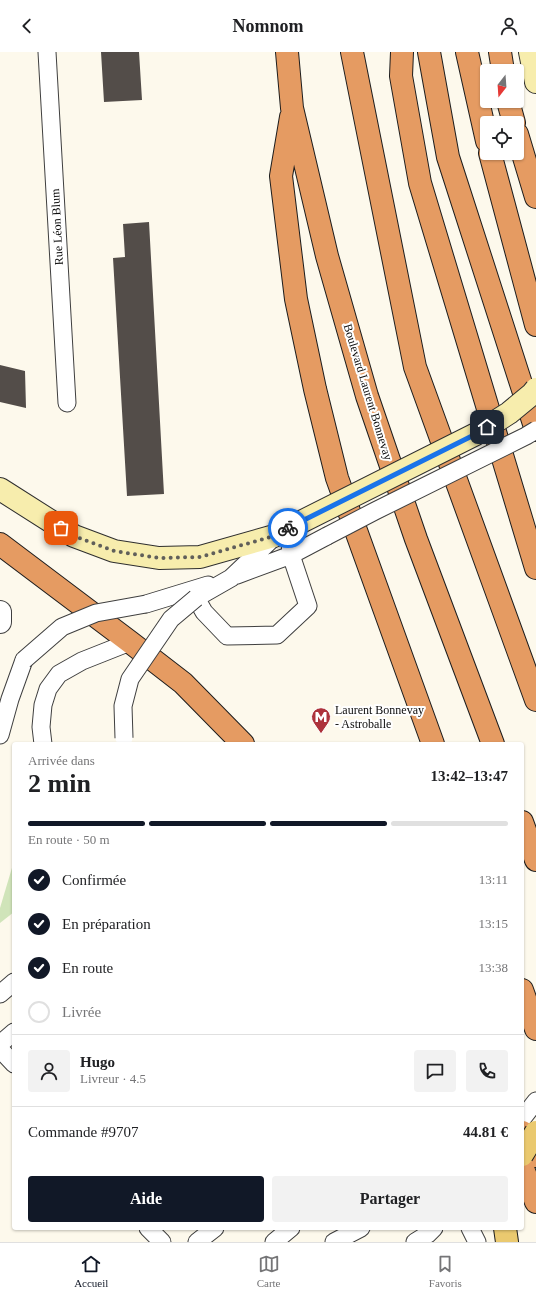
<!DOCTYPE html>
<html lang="fr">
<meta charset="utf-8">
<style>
body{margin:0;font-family:"Times New Roman",serif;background:#f2f2f2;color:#202124;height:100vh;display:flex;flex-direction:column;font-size:15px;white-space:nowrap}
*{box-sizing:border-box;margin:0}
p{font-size:13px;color:#757577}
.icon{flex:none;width:22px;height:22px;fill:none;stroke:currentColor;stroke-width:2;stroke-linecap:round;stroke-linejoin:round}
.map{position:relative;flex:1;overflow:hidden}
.sheet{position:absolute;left:12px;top:690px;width:512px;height:488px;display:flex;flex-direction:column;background:#fff;border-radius:4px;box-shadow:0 1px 3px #0004}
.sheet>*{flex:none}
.needle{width:26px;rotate:197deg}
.buttons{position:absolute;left:480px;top:12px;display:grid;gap:8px}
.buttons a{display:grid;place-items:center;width:44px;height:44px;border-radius:4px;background:#fff;box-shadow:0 1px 3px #0004;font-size:20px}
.pin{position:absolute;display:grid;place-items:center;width:34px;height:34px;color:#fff;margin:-17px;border-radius:8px;box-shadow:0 2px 6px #0006}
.courier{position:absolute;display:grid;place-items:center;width:40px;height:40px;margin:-20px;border:3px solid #1a73e8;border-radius:50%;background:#fff;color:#222;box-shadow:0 1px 5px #0007}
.head em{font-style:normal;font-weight:700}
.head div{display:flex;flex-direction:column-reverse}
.head{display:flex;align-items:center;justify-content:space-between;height:68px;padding:0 16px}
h1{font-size:26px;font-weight:700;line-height:30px}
.bar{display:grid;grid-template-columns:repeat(4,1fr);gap:6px 4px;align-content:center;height:48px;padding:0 16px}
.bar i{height:5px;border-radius:3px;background:#e0e0e0}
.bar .current{background:#111827}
.bar p{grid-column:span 4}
.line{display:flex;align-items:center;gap:10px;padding:0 16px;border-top:1px solid #e0e0e0}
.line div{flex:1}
.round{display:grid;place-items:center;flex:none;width:42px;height:42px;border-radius:4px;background:#f2f2f2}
ol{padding:0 16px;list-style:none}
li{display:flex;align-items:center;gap:12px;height:44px}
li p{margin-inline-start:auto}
li .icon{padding:4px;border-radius:50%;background:#111827;color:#fff;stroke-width:4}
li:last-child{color:#757577}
li i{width:22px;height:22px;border:2px solid #e0e0e0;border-radius:50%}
.action{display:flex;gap:8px;margin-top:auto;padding:8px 16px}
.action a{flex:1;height:46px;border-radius:4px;background:#111827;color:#fff;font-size:16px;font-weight:700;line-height:46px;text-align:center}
.action a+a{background:#f2f2f2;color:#202124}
header{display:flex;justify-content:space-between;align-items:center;height:52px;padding:0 16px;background:#fff;font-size:18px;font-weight:700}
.menu{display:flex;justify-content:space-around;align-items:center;height:56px;border-top:1px solid #e0e0e0;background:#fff;font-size:11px;color:#757577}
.menu a{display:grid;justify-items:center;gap:2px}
.menu .current{color:#111827}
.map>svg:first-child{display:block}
</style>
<header><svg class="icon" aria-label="back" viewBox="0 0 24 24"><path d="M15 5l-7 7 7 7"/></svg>Nomnom<svg class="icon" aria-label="person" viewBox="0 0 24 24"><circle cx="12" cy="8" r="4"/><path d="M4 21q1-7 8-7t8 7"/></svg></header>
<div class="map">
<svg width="536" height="1190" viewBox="0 0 536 1190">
<rect width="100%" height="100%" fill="#fdf9ec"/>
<path fill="#d0e4b9" d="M14,809V860L0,871V856Z"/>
<path fill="#534d49" d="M101,0H139L142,48L104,50Z
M149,170L164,442L127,444L113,206L125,205L123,172Z
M0,313L25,319L26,356L0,350Z"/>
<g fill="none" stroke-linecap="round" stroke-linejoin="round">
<defs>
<path id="lane" d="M47,0L67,351
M274,485L231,526L196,546L204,560L227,584L277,583L308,554L291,503L289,476
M237,523L291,503L327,484
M146,552L208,533
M0,683L10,647L24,608
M43,692L41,675L43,653L48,637L59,622L82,609L130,590
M0,942L14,930
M0,992L14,980
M0,997L14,1012
M522,1067L536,1049
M148,1176L162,1190
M470,1176L477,1190
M197,1190L215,1176
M274,1190L291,1176
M334,1190L361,1176
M415,1190L428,1182L434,1176"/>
<path id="street" d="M0,560V570"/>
<path id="secondary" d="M530,0L536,30
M0,437L74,484L114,499L159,506L200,505L274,484"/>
<path id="primary" d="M505,1176L507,1190"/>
<path id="highway" d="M287,0L292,56L327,204L367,344L416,487L493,692
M352,0L415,315L536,648
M402,0L401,24L420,131L536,516
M429,0L448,105L536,378
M467,0L487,89
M500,0L503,19
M508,49L514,71
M291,65L281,124L296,247L315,337L337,426L433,692
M517,82L536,145
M490,101L536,273
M0,492L130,590L183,631L243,692
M522,770L536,808
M522,938L536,977
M522,1080L536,1104
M522,1114L536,1150"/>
</defs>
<use href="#lane" stroke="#3f3f3f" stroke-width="19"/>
<use href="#street" stroke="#3f3f3f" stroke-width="24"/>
<use href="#secondary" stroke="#2e2e2e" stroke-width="24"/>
<use href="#primary" stroke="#1d1d1d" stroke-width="24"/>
<use href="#highway" stroke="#1d1d1d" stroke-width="24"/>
<use href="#lane" stroke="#fff" stroke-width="17"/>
<use href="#street" stroke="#fff" stroke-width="22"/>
<use href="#secondary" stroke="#f7edad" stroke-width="22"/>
<use href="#primary" stroke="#eac96f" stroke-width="22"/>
<use href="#highway" stroke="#e59b62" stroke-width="22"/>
<defs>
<path id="lane-bridge" d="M327,484L375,459L526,384L536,378
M24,608L62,575L96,561L146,552
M124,686L123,654L130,627L171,567L196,546"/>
<path id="secondary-bridge" d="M274,484L289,476L476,382L509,361L532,342L536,337"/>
<path id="primary-bridge" d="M522,1103L536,1080"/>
</defs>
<use href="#lane-bridge" stroke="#3f3f3f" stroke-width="19" stroke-linecap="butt"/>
<use href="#secondary-bridge" stroke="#2e2e2e" stroke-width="24" stroke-linecap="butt"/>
<use href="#primary-bridge" stroke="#1d1d1d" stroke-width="24" stroke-linecap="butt"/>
<use href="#lane-bridge" stroke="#fff" stroke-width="17"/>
<use href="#secondary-bridge" stroke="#f7edad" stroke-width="22"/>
<use href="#primary-bridge" stroke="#eac96f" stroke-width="22"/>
</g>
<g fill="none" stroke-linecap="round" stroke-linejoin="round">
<path stroke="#605f5a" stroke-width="4" stroke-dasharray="0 7.2" d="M61,476L74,484L114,499L159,506L200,505L274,484L288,476"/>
<path stroke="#1a73e8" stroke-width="5" d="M288,476L476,382L487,375"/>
</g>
<defs>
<symbol id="metro-pin" viewBox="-11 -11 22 30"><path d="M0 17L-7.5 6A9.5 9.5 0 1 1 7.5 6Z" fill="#ad323b" stroke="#fff"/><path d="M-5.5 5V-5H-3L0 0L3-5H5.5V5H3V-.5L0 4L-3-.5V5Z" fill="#fff"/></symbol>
</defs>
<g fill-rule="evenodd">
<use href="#metro-pin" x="310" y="654" width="22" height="30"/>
</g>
<g text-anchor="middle" stroke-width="4" stroke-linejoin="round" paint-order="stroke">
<g font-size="12" fill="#0c0c0c" stroke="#fff">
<text transform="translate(57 175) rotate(-93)" y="4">Rue Léon Blum</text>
<text transform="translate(368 340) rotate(73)" y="4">Boulevard Laurent Bonnevay</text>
</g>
<g font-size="12" fill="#0c0c0c" stroke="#fff" text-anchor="start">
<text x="335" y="662">Laurent Bonnevay<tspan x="335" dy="14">- Astroballe</tspan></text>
</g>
</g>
</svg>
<div class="buttons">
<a><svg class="needle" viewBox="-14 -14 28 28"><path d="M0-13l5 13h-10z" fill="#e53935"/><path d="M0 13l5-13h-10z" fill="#757577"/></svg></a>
<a><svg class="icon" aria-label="locate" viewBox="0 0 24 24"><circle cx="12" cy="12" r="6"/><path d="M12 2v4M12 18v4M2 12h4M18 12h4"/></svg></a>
</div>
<div class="pin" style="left:61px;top:476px;background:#ea580c"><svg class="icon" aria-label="bag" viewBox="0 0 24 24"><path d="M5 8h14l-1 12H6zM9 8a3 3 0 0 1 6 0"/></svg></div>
<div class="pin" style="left:487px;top:375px;background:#1f2937"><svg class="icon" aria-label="home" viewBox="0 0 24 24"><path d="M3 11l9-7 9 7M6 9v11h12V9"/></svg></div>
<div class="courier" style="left:288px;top:476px"><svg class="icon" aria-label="bike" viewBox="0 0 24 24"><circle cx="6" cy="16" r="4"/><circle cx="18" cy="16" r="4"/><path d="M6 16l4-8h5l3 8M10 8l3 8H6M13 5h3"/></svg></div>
<section class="sheet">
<div class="head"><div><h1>2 min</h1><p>Arrivée dans</p></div><em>13:42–13:47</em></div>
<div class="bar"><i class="current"></i><i class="current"></i><i class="current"></i><i></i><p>En route · 50 m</p></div>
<ol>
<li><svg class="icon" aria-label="check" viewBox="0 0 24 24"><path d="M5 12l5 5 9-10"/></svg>Confirmée<p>13:11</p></li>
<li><svg class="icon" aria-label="check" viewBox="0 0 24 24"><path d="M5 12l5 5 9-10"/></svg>En préparation<p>13:15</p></li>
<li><svg class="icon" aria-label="check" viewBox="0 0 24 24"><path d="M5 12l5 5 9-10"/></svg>En route<p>13:38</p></li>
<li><i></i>Livrée</li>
</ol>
<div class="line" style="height:72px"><a class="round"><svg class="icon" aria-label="person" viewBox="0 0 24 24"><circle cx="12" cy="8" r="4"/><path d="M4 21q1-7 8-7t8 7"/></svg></a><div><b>Hugo</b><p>Livreur · 4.5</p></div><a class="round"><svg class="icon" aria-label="chat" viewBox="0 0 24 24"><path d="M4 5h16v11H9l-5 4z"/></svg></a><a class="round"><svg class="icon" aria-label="phone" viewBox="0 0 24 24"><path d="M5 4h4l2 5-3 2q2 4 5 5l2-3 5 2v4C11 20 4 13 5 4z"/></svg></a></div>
<div class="line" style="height:52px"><div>Commande #9707</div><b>44.81 €</b></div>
<div class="action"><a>Aide</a><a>Partager</a></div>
</section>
</div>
<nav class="menu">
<a class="current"><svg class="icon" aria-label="home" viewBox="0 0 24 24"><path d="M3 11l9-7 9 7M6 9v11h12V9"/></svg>Accueil</a>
<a><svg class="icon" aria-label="map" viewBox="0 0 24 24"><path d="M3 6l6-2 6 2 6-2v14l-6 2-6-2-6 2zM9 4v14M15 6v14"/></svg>Carte</a>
<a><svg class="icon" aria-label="saved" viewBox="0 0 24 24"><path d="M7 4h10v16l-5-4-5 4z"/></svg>Favoris</a>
</nav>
